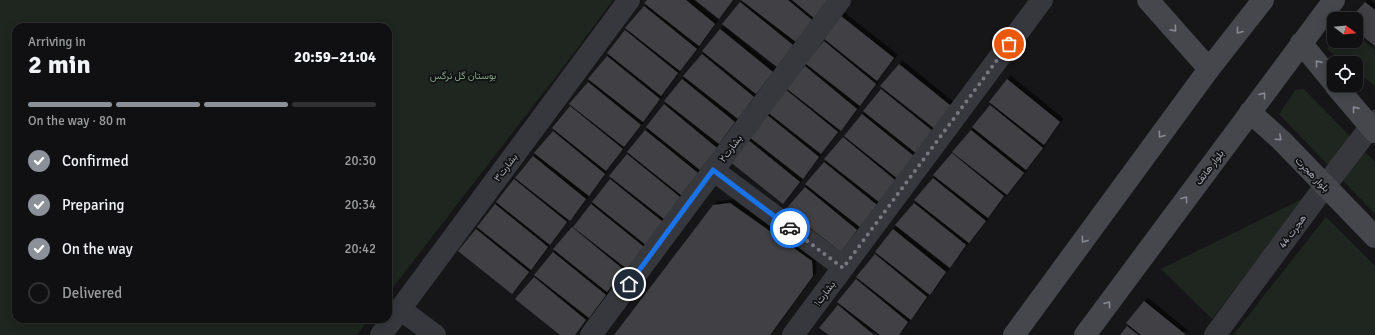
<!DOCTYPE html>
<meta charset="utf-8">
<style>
body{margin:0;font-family:Signika,Vazirmatn,sans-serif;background:#19191b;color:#f1f3f6;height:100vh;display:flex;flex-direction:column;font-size:15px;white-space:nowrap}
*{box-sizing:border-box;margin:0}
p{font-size:13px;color:#9c9d9f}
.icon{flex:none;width:22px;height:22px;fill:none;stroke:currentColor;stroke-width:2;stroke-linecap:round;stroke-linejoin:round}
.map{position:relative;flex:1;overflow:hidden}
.panel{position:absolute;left:12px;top:23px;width:380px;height:300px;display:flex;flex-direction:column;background:#101012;border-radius:12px;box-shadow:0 2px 10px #0003,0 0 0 1px #303032}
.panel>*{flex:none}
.needle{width:26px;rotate:106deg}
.buttons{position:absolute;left:1327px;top:12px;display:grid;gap:8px}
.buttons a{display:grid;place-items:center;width:36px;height:36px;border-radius:8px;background:#101012;box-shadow:0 2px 10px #0003,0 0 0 1px #303032;font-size:20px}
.pin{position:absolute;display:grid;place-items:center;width:34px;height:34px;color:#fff;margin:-17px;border:2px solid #fff;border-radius:50%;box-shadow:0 1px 4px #0007}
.courier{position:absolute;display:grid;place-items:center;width:40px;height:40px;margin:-20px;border:3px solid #1a73e8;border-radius:50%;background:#fff;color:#222;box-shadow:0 1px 5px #0007}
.head em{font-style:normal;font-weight:700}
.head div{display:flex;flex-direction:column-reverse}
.head{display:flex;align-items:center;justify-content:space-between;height:68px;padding:0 16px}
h1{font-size:26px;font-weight:700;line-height:30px}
.bar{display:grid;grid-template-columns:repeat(4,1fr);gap:6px 4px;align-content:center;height:48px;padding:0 16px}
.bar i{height:5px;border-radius:3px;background:#303032}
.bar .current{background:#8c9099}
.bar p{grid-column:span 4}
ol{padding:0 16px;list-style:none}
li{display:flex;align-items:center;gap:12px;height:44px}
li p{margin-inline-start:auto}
li .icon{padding:4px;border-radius:50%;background:#8c9099;color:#fff;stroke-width:4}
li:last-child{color:#9c9d9f}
li i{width:22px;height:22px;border:2px solid #303032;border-radius:50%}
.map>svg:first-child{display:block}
</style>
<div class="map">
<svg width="1375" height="335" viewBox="0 0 1375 335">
<defs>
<filter id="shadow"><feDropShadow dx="3.5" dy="-3.5" stdDeviation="0" flood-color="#0009"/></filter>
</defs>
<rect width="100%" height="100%" fill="#161618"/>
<path fill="#1e261f" d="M0,0H613L571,57L388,294V27H16V319H369L357,335H0Z
M1356,35L1375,50V86L1356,71V63H1345L1327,49L1334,40L1356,41Z
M1304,89L1375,162V214L1279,114L1295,90Z
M1304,198L1212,319L1161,269Z
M1326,217L1375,266V335H1233Z"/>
<path fill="#404145" filter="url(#shadow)" d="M647,0H686L715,24L699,46L644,3Z
M695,0H733L719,19Z
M741,0H788L812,20L796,42Z
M792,0H827L814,18Z
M740,2L793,45L777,67L722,24Z
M1365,2L1375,10V46L1356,31V19H1350Z
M644,6L697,49L680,71L625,28Z
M841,16L894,58L877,81L823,38Z
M720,29L773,72L756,94L702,51Z
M625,30L678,73L661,96L607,53Z
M824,41L876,84L860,106L805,63Z
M702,54L754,97L738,119L683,76Z
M607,56L660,99L643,122L588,79Z
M899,64L951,106L935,129L880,86Z
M805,66L857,109L841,131L786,88Z
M682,79L735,122L719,144L664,101Z
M1007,79L1060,122L1044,145L989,102Z
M588,82L641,125L624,147L569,104Z
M785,89L838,132L821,154L766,111Z
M881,89L934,132L917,154L863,111Z
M664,104L717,148L700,170L646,127Z
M990,105L1043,148L1026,170L972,127Z
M570,106L623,149L606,171L552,128Z
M766,114L819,157L803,179L748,136Z
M862,114L915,157L898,179L844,136Z
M645,130L698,173L681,195L627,152Z
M971,130L1024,173L1007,195L952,152Z
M553,131L605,174L589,196L534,153Z
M843,137L895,180L879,202L824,159Z
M747,139L800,182L783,204L729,161Z
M952,153L1004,196L988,218L933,175Z
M627,154L680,197L664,219L609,176Z
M533,156L586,199L570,221L515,178Z
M824,162L877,205L860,227L805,184Z
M933,178L986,221L969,243L914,200Z
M514,179L567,222L550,245L496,202Z
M610,179L663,222L646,245L592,202Z
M805,187L857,230L841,252L786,209Z
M730,203L812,261L813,276L770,335H614L713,205Z
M914,203L966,245L950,268L895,225Z
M495,204L548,247L531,270L477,227Z
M591,204L644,247L627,269L573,227Z
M572,227L624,270L607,292L553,249Z
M476,229L529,272L512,294L458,251Z
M893,229L946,272L930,295L875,252Z
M553,252L606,295L589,318L534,275Z
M875,254L927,297L911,320L856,277Z
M534,277L586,320L575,335H560L515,299Z
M856,279L908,322L899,335H880L837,302Z
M1144,301L1186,335H1141L1126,323Z
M838,305L874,335H829L819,328Z
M1127,326L1138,335H1120Z"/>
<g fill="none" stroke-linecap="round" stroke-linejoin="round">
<path stroke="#37383d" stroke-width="22" d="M713,170L843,267
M400,309L435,335
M381,335L629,0
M591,335L840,0
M793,335L1042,0
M1215,335L1325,186L1375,121"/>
<path stroke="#45474d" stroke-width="22" d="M1148,0L1209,69
M1301,43L1334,83
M1335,85L1375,132
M1250,112L1283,142L1375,237
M1014,335L1209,69L1263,0
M1085,335L1334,0"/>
</g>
<defs><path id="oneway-chevron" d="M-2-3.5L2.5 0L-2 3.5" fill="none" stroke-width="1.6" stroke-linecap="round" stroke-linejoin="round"/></defs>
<g stroke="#858993">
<use href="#oneway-chevron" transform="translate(1174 29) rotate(48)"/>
<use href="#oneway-chevron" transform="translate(1239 31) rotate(128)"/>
<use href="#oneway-chevron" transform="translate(1318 63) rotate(-129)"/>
<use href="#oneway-chevron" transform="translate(1263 95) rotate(-53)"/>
<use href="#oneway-chevron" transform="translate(1355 109) rotate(-129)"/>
<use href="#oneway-chevron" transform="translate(1161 135) rotate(126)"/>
<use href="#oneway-chevron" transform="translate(1279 138) rotate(42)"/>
<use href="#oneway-chevron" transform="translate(1185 199) rotate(-53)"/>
<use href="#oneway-chevron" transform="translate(1084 240) rotate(126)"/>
<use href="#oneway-chevron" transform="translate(1108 304) rotate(-53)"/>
</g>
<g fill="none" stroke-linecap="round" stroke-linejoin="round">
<path stroke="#757880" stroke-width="4" stroke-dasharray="0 7.2" d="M790,228L843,268L1009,44"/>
<path stroke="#1a73e8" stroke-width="5" d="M629,284L713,170L790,228"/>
</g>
<g text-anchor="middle" stroke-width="3.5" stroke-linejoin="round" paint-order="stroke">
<g font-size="10" fill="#7fa381" stroke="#111113">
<text x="463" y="79">بوستان گل نرگس</text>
</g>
<g font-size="10" fill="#a8adb8" stroke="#111113">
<text transform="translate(730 148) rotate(-53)" y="4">بشارت۲</text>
<text transform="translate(505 167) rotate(-53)" y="4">بشارت۳</text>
<text transform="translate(1209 167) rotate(-53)" y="4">بلوار هاتف</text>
<text transform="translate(1313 174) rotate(46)" y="4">بلوار هجرت</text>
<text transform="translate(1292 231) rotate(-54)" y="4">هجرت 44</text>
<text transform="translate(824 293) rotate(-53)" y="4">بشارت۱</text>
</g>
</g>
</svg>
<div class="buttons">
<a><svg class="needle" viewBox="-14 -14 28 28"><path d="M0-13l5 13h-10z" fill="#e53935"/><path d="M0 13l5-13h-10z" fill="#9c9d9f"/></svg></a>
<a><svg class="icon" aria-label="locate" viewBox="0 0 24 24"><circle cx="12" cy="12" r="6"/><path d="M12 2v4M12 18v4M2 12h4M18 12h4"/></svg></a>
</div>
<div class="pin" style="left:1009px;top:44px;background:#ea580c"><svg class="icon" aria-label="bag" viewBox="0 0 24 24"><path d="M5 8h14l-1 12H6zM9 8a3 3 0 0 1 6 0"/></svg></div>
<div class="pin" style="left:629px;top:284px;background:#1f2937"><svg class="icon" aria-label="home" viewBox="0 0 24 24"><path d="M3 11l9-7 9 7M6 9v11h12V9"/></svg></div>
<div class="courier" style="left:790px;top:228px"><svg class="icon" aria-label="car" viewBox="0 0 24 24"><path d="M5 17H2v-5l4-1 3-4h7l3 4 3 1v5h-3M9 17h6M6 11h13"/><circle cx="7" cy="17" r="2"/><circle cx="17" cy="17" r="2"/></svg></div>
<section class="panel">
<div class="head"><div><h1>2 min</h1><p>Arriving in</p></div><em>20:59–21:04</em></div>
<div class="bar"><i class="current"></i><i class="current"></i><i class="current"></i><i></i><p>On the way · 80 m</p></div>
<ol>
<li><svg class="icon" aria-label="check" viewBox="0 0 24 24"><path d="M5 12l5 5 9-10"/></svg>Confirmed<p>20:30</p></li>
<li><svg class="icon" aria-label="check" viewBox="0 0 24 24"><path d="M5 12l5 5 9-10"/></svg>Preparing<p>20:34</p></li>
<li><svg class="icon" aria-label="check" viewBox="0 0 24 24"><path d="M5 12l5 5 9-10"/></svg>On the way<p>20:42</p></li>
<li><i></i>Delivered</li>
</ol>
</section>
</div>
